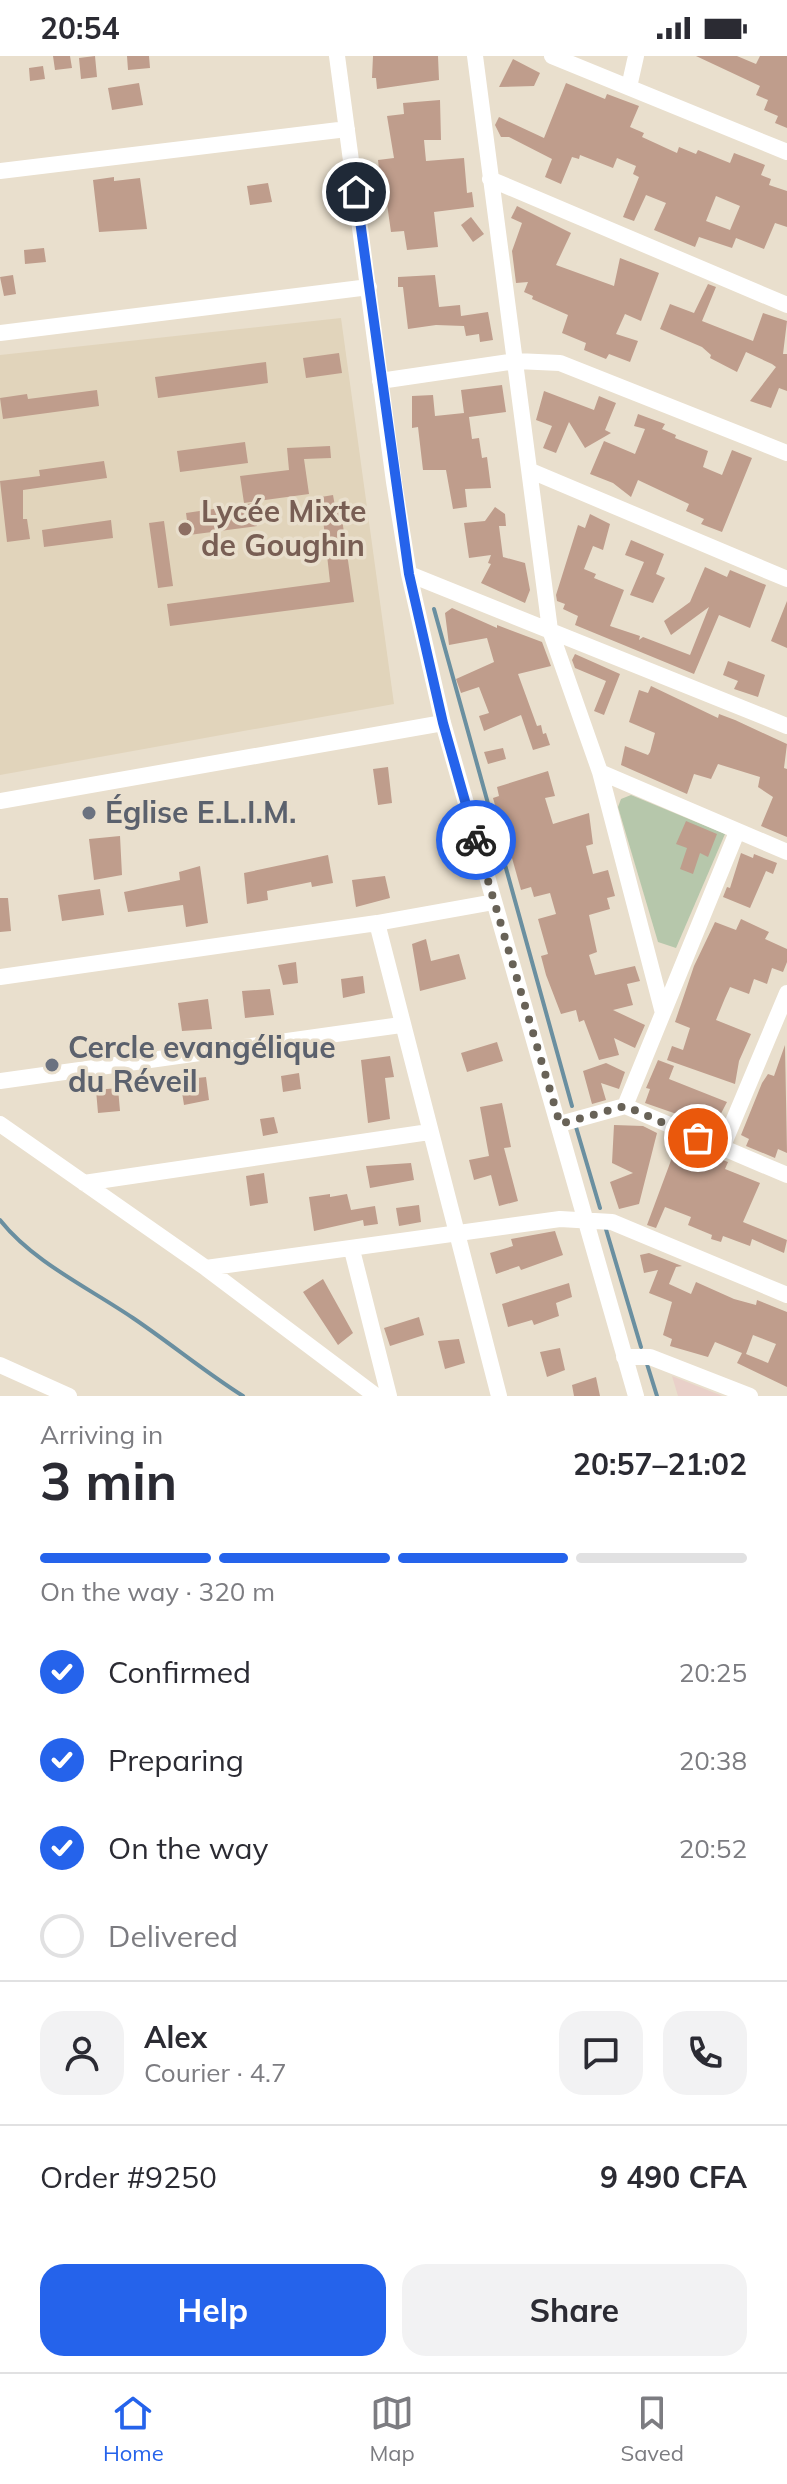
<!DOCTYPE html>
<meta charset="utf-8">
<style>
body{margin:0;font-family:Mulish,sans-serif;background:#f2f2f3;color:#2b2b33;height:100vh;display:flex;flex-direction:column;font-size:30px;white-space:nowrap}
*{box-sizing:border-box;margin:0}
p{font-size:26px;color:#7c7c81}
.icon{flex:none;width:44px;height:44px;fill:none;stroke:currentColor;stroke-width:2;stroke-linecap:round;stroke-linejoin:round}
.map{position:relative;height:1340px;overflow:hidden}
.side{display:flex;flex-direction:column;background:#fff;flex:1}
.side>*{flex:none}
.pin{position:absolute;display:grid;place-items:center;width:68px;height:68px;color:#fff;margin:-34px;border:4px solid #fff;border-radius:50%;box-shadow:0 2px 8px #0007}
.courier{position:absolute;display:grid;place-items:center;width:80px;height:80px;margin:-40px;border:6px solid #2563eb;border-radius:50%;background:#fff;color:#222;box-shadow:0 2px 10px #0007}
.summary em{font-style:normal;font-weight:700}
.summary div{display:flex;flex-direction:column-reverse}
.summary{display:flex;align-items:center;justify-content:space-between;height:136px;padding:0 40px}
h1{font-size:52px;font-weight:700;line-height:60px}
.bar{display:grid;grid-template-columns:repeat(4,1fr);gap:12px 8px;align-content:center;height:96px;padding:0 40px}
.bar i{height:10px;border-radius:6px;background:#e1e1e2}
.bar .current{background:#2563eb}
.bar p{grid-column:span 4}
.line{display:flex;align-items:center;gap:20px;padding:0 40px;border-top:2px solid #e1e1e2}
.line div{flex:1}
.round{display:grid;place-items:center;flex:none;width:84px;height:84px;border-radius:24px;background:#f2f2f3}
ol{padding:0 40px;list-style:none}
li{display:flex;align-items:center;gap:24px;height:88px}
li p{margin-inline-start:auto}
li .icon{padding:8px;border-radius:50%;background:#2563eb;color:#fff;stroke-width:4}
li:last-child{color:#7c7c81}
li i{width:44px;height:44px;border:4px solid #e1e1e2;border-radius:50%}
.action{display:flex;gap:16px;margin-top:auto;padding:16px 40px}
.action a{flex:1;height:92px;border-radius:24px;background:#2563eb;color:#fff;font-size:32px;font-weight:700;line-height:92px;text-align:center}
.action a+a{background:#f2f2f3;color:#2b2b33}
.status{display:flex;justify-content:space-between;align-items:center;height:56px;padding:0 40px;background:#fff;direction:ltr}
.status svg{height:22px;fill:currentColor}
.tab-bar{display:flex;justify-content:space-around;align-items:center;height:112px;border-top:2px solid #e1e1e2;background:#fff;font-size:22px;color:#7c7c81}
.tab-bar a{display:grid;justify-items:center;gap:4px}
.tab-bar .current{color:#2563eb}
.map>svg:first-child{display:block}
</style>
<div class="status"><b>20:54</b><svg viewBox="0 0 49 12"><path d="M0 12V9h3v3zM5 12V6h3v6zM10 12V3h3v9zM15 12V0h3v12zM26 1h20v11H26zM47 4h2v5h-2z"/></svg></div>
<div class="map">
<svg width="787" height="1340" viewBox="0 0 787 1340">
<rect width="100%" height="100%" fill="#e9dfcd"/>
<path fill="#e9d0c9" d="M672,1320L720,1339L722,1340H678Z"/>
<path fill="#e1d4bb" d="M341,262L394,648L0,719V299Z"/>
<path fill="#b6c7ab" d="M631,739L725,778L676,892L658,886L618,751L621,743Z"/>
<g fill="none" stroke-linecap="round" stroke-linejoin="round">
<path stroke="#6a8fa0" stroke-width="4" d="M434,553L572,1050
M576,1071L600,1152
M0,1164C33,1206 89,1232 133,1262C170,1287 205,1316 243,1340
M605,1170L641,1291
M647,1308L657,1340"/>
</g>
<path fill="#bf9d8c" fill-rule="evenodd" d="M53,0H70L72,12L55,14Z
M95,0L97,21L81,23L79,2Z
M127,0H149L150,12L128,14Z
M373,0H438L439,24L377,33L376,22H372Z
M696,0H737L756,8L760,0H787V72L775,67L778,60L764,54L768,44L756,39L760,30Z
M513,3L540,17L534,30L499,31Z
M43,10L45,23L30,25L29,12Z
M139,27L143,49L112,54L108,32Z
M566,27L605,43L607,38L639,50L630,71L644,77L642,81L677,97L679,91L696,98L698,94L730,107L734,97L765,109L761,119L771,123L769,129L787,135V171L775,167L764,193L736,182L732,192L699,181L695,191L654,174L666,147L646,139L634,165L623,161L639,121L633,118L636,110L617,102L613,112L580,99L579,103L572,101L561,128L545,121L552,103L509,81H501L495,69L499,61L544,82ZM716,140L740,150L730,174L706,165Z
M440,44L441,84H424L426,105L464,102L467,137L472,136L474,151L434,156L438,191L407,194L404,175L391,176L387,148L383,149L378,104L394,102L387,60L404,58L403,47Z
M114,121V125L140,122L147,173L99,176L93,124Z
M268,127L272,146L250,149L247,130Z
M517,150L571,177L556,209L614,230L620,202L659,217L641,265L625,258L616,278L638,285L630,306L609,298L606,303L584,294L586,287L562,277L568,259L532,243L533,240L524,236L528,226L516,227L512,195L522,167L511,162Z
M471,161L484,178L473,186L461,169Z
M44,192L46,206L25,208L24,194Z
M13,219L16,238L4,240L0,221Z
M435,219L439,251L460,249L461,260L488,256L493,284L480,286L479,278L466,280L464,270L436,269L408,273L403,231H398V221Z
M708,228L716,231L702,265L753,285L763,257L787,265L783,298H787V335L779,332L771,352L750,345L776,311L772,308L746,296L737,316L710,302L711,299L702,291L660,273L670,248L694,257Z
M339,297L342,317L306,322L303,302Z
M266,306L268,327L158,342L155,321Z
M502,329L506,356L469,361L472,383L479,382L482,402L487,401L491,432L465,433L467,451L453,453L446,414H423L418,371L412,372V340L433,339L435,360L464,357L461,334Z
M97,334L99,350L3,363L0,342L27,338L28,343Z
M544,335L594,354L599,340L616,347L605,374L611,377L585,392L569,366L556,397L543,392L552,370L536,364Z
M638,358L665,368L662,373L676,379L675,382L708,395L703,411L722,419L732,394L752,402L722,476L701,468L704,463L686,455L689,448L638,424L631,441L613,427L590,418L604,385L635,398L645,373L634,370Z
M245,386L248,407L180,416L177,395Z
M330,390L331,402L304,403L309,438L244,447L240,420L289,414L287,392Z
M104,405L107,422L23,434V463H27L30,483L7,486L0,425L40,420L39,414Z
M333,439L336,456H341L354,546L170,570L167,548L330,526L322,454L311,455L309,443Z
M254,447L257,470L189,479L186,457Z
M495,451L505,458L506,470H499L503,501L525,507L530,534L525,547L481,527L491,508L488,507L491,499L469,502L464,467L485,465Z
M590,458L610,468L603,494L593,490L584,513L596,518L594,522L624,534L610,570L640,580L639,584L643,581L690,599L709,551L671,579L664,565L690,546L705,511L727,521L730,514L766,529L750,572L719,559L694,618L575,569L578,560L563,553L565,548L557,545L556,539L578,469L585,472Z
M111,464L113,482L44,491L42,474Z
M164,465L173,530L158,532L149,467Z
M631,484L664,498L656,518L665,522L653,547L630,539L644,506L625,499Z
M787,545V592L771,585Z
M452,552L497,572V569L542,586L551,610L518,618L537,670L541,669L543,678L546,677L550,689L533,694L521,659L484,675L479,660L489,657L479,631L461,637L456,623L494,606L487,582L449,589L445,557Z
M575,598L620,618L604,659L594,655L606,625L575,612L572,604Z
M728,605L765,619L758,641L734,633L738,625L723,619Z
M651,630L718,662L719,658L735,664L787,688L784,712L787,713V781L761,770L773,741L758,731L760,721L718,708L711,723L694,718L687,738L621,709L625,690L648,699L650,696L655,677L629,666L639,634L648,637Z
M503,692L506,703L488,708L484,696Z
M388,711L392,747L378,749L373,713Z
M548,715L555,740L545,742L553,768L589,757L593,788L586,790L593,818L608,814L615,840L607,842L610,853L589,859L597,896L589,899L595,919L635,910L640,925L627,928L633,949L613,954L645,969L635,992L614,982L619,999L599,1004L584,964L579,966L576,954L561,958L546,919L541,900L548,898L538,863L556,858L550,837L534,841L531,831L521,834L512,802L507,804L498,775L502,774L493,742L499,740L497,731Z
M686,765L717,778L708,801L700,797L693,818L680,813L687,792L676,788Z
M120,780L122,819L94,824L89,783Z
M741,797L753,802L754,798L777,807L773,818L766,815L750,852L723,841L727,831L730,832Z
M328,799L333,827L312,831L311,826L267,835L268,844L247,848L244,817Z
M200,810L208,867L186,871L183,849L128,856L124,836L180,824L179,816Z
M385,820L390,842L356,851L352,824Z
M100,833L104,859L62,865L58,839Z
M0,842H8L11,875L0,876Z
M741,863L769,876L765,883L787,893V906L783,916L772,912L767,928L754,923L749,938L730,931L725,942L716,964L751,978L739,1005L735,1028L667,1004L672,990L683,994L690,972L675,966L694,910L715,866L736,874Z
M426,883L431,905L459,898L466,923L420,935L412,888Z
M296,906L298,927L283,929L278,909Z
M363,920L365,937L343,942L341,923Z
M270,933L274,959L245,962L242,935Z
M208,943L212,973L182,975L178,947Z
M497,986L503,1005L467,1016L461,997Z
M785,989L787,1097L778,1093L775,1102L746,1090L749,1083L741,1079L762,1027L768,1018L774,1020Z
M390,1000L394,1021L385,1022L390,1063L368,1067L361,1004Z
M658,1004L674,1010L669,1023L727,1046L714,1071L645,1047L650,1033L646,1032Z
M606,1007L625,1016L619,1033L601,1027L606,1044L592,1048L583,1015Z
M299,1017L301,1033L283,1036L281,1020Z
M206,1021L209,1044L184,1049L180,1024Z
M118,1032L120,1055L98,1057L96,1034Z
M502,1047L511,1091L504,1092L518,1145L499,1150L491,1119L474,1124L469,1104L489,1100L480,1051Z
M274,1061L278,1077L263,1080L260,1063Z
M614,1069L643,1070L657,1077L639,1148L619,1153L610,1126L633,1117L612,1107Z
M676,1091L688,1096L686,1102L709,1112L712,1104L720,1103L728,1106L725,1113L760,1127L743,1166L787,1184L784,1197L752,1183L750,1190L723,1180L721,1186L711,1183L712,1179L688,1169L691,1161L665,1151L656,1172L647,1169Z
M411,1107L414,1124L370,1132L366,1110Z
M264,1117L268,1147L250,1150L246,1120Z
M330,1138V1141L347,1138L351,1154L375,1150L378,1168L364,1170L363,1164L314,1175L309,1141Z
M419,1149L421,1166L399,1170L396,1152Z
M555,1175L563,1199L521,1214L519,1210L496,1218L490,1197L513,1190L511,1183Z
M649,1197L682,1210L676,1211L669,1228L691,1238L696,1226L734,1243L756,1249L757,1244L787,1256V1331L737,1307L742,1297L715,1286L708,1301L670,1290L672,1283L663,1279L672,1246L649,1237L658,1214L644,1217L640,1199ZM753,1279L776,1288L768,1307L746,1298Z
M323,1223L353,1277L338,1289L303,1236Z
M569,1227L572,1241L556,1247L559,1260L534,1269L532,1264L508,1271L502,1248Z
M419,1261L424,1279L390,1290L384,1272Z
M459,1283L465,1307L445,1313L438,1285Z
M560,1292L565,1314L547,1321L540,1296Z
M596,1321L600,1340H574L572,1329Z"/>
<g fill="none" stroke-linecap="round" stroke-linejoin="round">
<path stroke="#fff" stroke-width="16" d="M337,0L394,426L409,518L443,667L636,1340
M475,0L550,574L600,716L663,957L625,1050
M552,0L787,96
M629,31L636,0
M0,115L347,73
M490,123L787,249
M0,277L369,231
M380,325L516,305L560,307L787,397
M531,415L787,523
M409,518L787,670
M600,716L787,796
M0,745L443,667
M377,867L499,1340
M0,921L377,867L494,846
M663,957L737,776
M0,1025L401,969
M0,1068L206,1212L376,1340
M560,1068L625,1050L787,1119
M722,1092L787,937
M84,1127L429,1076
M352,1194L389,1340
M206,1212L560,1163L612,1166L787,1239
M624,1301H650L750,1340
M0,1309L69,1340"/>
</g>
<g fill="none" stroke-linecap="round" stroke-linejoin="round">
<path stroke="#686257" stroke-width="8" stroke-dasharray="0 14.4" d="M476,784L560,1068L625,1050L698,1082"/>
<path stroke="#2563eb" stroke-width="10" d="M356,136L409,518L443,667L476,784"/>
</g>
<circle fill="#8d6e63" stroke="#e9dfcd" stroke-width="3" cx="185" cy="473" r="8"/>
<g fill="#6b7280" stroke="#e9dfcd" stroke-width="3">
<circle cx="89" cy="757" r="8"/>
<circle cx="52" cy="1009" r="8"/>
</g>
<g text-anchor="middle" stroke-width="7" stroke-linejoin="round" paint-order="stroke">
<g font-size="30" font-weight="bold" fill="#785e54" stroke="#e9dfcd" text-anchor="start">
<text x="201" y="466">Lycée Mixte<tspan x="201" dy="34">de Goughin</tspan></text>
</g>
<g font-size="30" font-weight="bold" fill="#5b616d" stroke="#e9dfcd" text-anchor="start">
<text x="105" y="767">Église E.L.I.M.</text>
<text x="68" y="1002">Cercle evangélique<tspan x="68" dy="34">du Réveil</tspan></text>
</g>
</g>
</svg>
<div class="pin" style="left:698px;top:1082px;background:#ea580c"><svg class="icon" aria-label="bag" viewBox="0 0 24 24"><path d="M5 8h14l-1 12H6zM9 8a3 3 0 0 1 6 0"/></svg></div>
<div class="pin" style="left:356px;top:136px;background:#1f2937"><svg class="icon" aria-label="home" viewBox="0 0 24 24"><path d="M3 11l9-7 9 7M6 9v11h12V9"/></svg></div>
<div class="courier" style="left:476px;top:784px"><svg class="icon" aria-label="bike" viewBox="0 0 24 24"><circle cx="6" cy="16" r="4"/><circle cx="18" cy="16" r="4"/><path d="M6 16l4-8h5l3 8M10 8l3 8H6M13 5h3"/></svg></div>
</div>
<section class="side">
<div class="summary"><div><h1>3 min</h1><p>Arriving in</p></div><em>20:57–21:02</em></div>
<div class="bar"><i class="current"></i><i class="current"></i><i class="current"></i><i></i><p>On the way · 320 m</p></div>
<ol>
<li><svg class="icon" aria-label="check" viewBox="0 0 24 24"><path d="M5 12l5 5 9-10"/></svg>Confirmed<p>20:25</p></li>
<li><svg class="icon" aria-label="check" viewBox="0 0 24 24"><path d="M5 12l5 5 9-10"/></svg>Preparing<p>20:38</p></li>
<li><svg class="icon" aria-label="check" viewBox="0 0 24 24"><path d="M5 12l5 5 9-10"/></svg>On the way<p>20:52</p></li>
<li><i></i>Delivered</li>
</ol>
<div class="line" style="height:144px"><a class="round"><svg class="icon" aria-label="person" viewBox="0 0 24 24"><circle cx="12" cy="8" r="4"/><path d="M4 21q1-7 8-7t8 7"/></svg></a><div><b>Alex</b><p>Courier · 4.7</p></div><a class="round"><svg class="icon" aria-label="chat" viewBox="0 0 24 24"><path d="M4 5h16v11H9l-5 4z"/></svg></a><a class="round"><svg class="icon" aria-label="phone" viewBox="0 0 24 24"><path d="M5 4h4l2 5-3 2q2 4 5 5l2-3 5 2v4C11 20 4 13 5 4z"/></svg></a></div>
<div class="line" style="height:104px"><div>Order #9250</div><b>9 490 CFA</b></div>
<div class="action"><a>Help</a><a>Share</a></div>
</section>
<nav class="tab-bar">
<a class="current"><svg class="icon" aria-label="home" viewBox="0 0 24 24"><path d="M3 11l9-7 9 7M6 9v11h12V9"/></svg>Home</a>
<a><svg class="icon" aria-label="map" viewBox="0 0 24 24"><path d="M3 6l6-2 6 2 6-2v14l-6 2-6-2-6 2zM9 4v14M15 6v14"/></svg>Map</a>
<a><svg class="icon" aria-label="saved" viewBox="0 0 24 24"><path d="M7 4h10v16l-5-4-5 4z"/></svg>Saved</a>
</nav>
